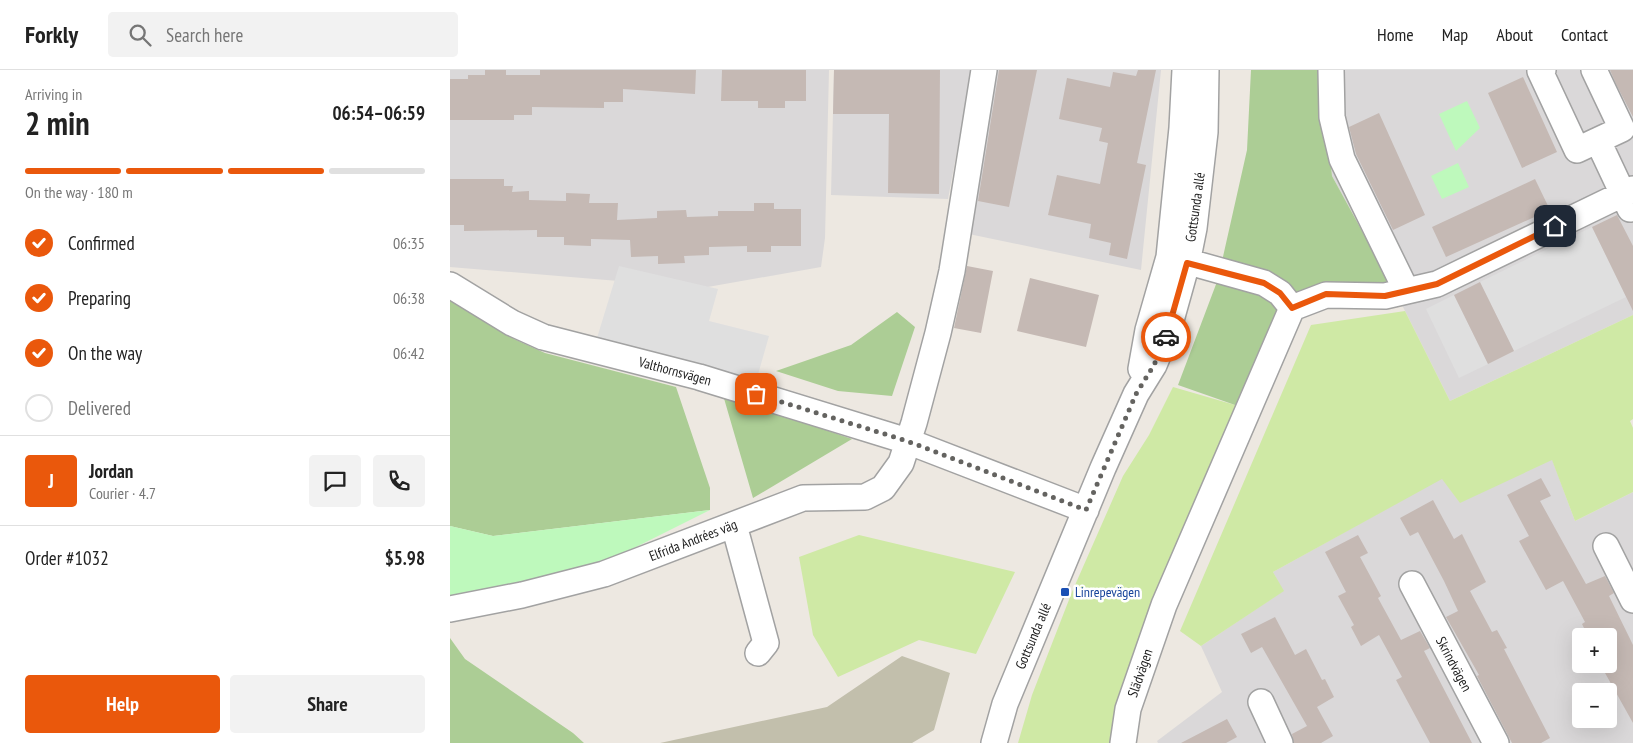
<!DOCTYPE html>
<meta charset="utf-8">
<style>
body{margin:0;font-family:"PT Sans Narrow",sans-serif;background:#f2f2f2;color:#222;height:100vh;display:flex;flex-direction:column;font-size:19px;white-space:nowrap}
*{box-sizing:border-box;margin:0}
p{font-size:16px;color:#767676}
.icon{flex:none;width:28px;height:28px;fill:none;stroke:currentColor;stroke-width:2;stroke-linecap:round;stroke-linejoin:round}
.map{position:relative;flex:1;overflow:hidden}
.details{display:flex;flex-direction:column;background:#fff;width:450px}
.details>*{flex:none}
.buttons{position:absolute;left:1122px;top:558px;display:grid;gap:10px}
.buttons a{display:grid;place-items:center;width:45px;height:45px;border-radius:5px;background:#fff;box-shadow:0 5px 20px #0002;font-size:25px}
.pin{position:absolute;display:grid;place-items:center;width:42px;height:42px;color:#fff;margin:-21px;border-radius:10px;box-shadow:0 2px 8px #0006}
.courier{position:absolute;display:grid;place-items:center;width:50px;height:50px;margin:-25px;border:4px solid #ea580c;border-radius:50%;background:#fff;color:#222;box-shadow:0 1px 6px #0007}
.headline em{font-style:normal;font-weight:700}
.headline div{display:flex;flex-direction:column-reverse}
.headline{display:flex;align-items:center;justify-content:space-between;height:85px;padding:0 25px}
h1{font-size:32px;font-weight:700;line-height:38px}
.bar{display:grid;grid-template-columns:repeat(4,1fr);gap:8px 5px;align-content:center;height:60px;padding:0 25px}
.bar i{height:6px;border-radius:4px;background:#e0e0e0}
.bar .on{background:#ea580c}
.bar p{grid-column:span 4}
.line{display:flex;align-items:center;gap:12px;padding:0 25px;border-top:1px solid #e0e0e0}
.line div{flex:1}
.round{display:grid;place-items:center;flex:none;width:52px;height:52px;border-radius:5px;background:#f2f2f2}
ol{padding:0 25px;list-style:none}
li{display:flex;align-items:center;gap:15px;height:55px}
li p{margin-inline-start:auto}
li .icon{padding:5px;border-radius:50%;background:#ea580c;color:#fff;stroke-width:4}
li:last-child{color:#767676}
li i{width:28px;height:28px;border:2px solid #e0e0e0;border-radius:50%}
.button{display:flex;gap:10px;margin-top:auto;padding:10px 25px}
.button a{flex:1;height:58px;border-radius:5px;background:#ea580c;color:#fff;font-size:20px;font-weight:700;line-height:58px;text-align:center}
.button a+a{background:#f2f2f2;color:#222}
header{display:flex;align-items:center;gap:30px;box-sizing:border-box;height:70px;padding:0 25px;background:#fff;border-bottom:1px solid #e0e0e0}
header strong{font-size:24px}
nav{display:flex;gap:28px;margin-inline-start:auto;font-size:18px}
.search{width:350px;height:45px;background:#f2f2f2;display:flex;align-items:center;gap:12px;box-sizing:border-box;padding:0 18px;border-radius:5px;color:#767676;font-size:19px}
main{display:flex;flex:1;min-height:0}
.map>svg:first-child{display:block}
</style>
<header>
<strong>Forkly</strong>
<div class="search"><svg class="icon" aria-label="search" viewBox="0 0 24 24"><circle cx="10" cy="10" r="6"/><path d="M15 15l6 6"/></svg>Search here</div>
<nav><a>Home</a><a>Map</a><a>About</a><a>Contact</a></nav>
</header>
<main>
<section class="details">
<div class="headline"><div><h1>2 min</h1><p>Arriving in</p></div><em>06:54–06:59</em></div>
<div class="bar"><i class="on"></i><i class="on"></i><i class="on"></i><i></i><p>On the way · 180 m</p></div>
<ol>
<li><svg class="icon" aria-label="check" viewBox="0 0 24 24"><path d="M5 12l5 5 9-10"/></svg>Confirmed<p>06:35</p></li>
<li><svg class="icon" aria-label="check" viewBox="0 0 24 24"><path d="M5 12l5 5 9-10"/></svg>Preparing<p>06:38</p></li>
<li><svg class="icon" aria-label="check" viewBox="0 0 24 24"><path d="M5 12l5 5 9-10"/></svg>On the way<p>06:42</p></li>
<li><i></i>Delivered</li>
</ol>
<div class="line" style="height:90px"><b class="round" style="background:#ea580c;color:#fff">J</b><div><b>Jordan</b><p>Courier · 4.7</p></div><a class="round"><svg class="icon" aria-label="chat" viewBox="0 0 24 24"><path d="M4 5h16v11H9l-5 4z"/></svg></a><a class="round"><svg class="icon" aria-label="phone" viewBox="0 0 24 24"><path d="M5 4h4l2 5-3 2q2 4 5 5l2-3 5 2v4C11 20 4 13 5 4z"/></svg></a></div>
<div class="line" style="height:65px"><div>Order #1032</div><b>$5.98</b></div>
<div class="button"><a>Help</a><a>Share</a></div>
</section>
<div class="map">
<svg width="1183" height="673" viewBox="0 0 1183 673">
<rect width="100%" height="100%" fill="#ede8e1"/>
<path fill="#dad8d9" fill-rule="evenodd" d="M0,0H379L375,168L371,197L252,218L0,197Z
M384,0H522L498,129L381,125Z
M539,0H711L691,200L514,163Z
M871,0H1183V245L1000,331L946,223L882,106Z
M1102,389L1125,451L1183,422V673H708L707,671L772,622L751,576L833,521L823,502L992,408L1010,432ZM1131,566H1159V594H1131ZM1131,621H1159V649H1131Z"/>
<path fill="#c2bfac" d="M452,586L500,603L484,660L462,673H210L377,637Z"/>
<path fill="#cfe9a5" d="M955,241L1000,331L1183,245V349L1180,351L1183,358V422L1125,451L1102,390L1010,433L992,409L823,502L834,521L751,576L730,561L861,255Z
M723,317L785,335L801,333L673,673H568L582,625L622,522L673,406L699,365Z
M409,465L565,502L526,584L469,570L388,607L363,565L349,487Z"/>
<path fill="#accd95" d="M801,0H871L882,106L946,223L842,238L801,333L785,335L728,315L768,209L797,80Z
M0,230L64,269L95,283L226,317L260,418V440L43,466L0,456Z
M447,242L465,257L442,326L388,321L326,301L401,275Z
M273,325L402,369L303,428Z
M0,568L15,589L123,663L134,673H0Z"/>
<path fill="#bef9bc" d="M1017,31L1030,58L1006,81L989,44Z
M1008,93L1019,117L992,129L981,106Z
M260,440L156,492L72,513L0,527V456L43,466Z"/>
<path fill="#dfdfdf" d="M1142,157L1176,227L1064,281L1030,212Z
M169,196L268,219L259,251L319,266L305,315L147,268Z
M1004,225L1038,294L1009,308L976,239Z"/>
<path fill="#c5b9b4" d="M35,0H56V5H90V0H246L245,24L173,19V32H154V38L82,37V45H64V50H0V9H18V5H35Z
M272,0H356V31H335V38H308V31H271Z
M384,0H490L489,124L438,123L439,44H383Z
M549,0H587L559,137L528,131Z
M688,0H706L687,93L696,95L677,189L659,185L661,173L639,168L641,154L598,145L607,105L650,114L658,73L649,71L652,58L609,49L617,8L660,17L663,2L686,6Z
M1160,0H1183V47L1166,14Z
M1073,7L1107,82L1072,98L1038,23Z
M929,43L975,145L943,160L906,84L899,57Z
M0,109H54V116H63L62,122L79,121V130L116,131V123L140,124L139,133H168L167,150L207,148V141L236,140L237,147L268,146V141H304V133H324V139H351V176H321V182H297V176L259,177V185L234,186L235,193L208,194V186L181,187L180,170L141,169V176L114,175V167H87V160L14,161V155H0Z
M1085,109L1100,140L996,187L982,157Z
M1167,145L1183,176V241L1142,157Z
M517,196L543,201L531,263L504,258Z
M580,208L649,225L636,277L567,261Z
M1030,212L1064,281L1038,294L1004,225Z
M1091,408L1101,426L1090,431L1136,514L1155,506L1164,523L1159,526L1183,575V653L1150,594H1159V566H1138L1132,554L1135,552L1113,511L1096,520L1069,471L1079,466L1057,425Z
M983,430L1004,469L1012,464L1036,512L1020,521L1042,562L1047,560L1057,578L1054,579L1100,668L1091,673H1062L1027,606L1029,605L996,547L1008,541L994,511L968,462L960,466L950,448Z
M908,465L918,483L910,487L931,526L928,528L951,570L970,561L980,578L974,581L1022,673H980L946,610L952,607L929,565L911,576L901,557L904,555L888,526L896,522L875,482Z
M825,547L845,585L856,579L872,610L875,609L884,627L867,637L883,666L871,673H844L842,664L857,656L812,577L801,583L791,564Z
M777,649L787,667L776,673H731Z"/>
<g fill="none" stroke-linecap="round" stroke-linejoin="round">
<defs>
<path id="minor" d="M881,0L882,47L892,89L956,220
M1093,0L1090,1L1127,80L1172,59L1144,0
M1148,71L1180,139
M721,187L814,213L830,223L842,238
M0,215L62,253L93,267L249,307L457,371L636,440
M691,299L698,260L719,187L732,58L735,0
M284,455L316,573L308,583
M1156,476L1183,530
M962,514L1046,673
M0,539L72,525L154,504L353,428L415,427L433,418L451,393L464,353L488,263L502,201L534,0
M811,632L830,673
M544,673L555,634L653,398L686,324L704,295L718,261L737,193L744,158L755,62L756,0
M673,673L678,639L714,535L842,238L876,225L935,226L987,214L1183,119"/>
</defs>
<use href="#minor" stroke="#a2a2a2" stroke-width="28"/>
<use href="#minor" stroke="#fff" stroke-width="25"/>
</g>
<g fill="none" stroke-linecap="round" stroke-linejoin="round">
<path stroke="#646360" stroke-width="5" stroke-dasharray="0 9" d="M306,324L457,371L636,440L686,324L704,295L716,267"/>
<path stroke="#ea580c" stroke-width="6" d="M716,267L737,193L814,213L830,223L842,238L876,224L935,226L987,214L1105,156"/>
</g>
<rect fill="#1a4fb4" stroke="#fff" stroke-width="2" x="610" y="517" width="10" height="10" rx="2.5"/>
<g text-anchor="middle" stroke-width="5" stroke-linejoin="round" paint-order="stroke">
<g font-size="14" fill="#1b1b1b" stroke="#fff">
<text transform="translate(745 137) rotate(-82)" y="5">Gottsunda allé</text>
<text transform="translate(225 301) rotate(15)" y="5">Valthornsvägen</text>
<text transform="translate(243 470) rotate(-21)" y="5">Elfrida Andrées väg</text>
<text transform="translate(583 566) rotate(-67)" y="5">Gottsunda allé</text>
<text transform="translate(1004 594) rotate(62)" y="5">Skrindvägen</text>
<text transform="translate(690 603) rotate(-71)" y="5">Slädvägen</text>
</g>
<g font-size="14" fill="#164399" stroke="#fff" text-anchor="start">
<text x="625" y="527">Linrepevägen</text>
</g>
</g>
</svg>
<div class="buttons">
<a>+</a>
<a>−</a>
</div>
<div class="pin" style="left:306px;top:324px;background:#ea580c"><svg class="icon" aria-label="bag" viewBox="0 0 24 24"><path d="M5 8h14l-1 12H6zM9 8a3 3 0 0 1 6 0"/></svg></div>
<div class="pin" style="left:1105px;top:156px;background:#1f2937"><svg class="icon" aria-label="home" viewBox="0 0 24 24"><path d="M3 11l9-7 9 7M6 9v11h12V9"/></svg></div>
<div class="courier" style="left:716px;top:267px"><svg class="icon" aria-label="car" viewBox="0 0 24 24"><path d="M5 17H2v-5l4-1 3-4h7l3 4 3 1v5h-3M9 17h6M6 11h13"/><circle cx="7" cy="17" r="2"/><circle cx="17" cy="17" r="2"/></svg></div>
</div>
</main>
